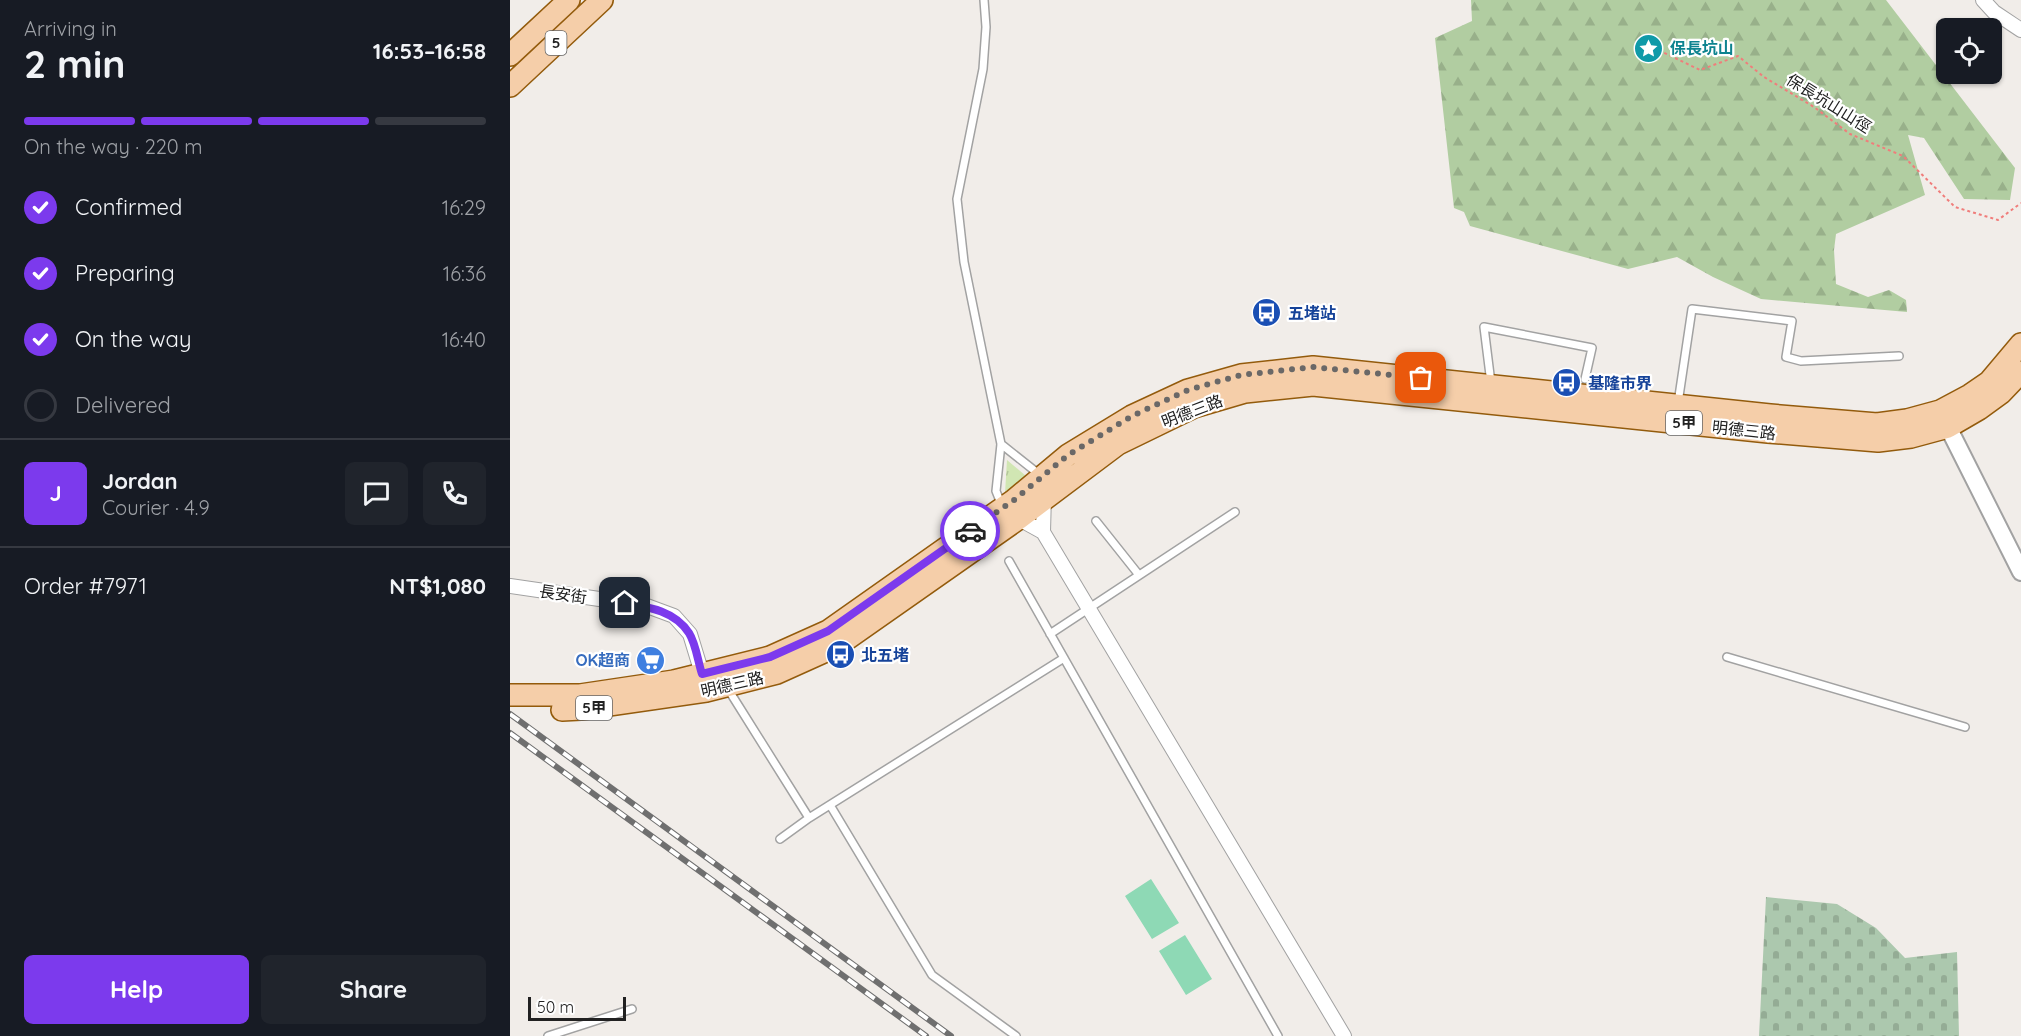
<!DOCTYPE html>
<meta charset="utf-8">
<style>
body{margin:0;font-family:Quicksand,"Noto Sans TC",sans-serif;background:#20242c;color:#f1f3f6;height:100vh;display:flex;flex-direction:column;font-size:22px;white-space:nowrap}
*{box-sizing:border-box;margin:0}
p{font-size:20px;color:#9ea1a6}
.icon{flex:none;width:33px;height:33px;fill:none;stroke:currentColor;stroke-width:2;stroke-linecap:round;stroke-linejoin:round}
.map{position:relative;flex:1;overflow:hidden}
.side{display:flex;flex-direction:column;background:#171b24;width:510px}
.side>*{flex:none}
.tools{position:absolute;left:1426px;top:18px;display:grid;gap:12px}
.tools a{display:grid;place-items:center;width:66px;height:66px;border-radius:9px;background:#171b24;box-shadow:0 2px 4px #0004;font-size:30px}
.scale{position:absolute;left:18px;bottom:15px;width:98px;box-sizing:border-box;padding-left:6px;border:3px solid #212121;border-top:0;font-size:16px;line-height:21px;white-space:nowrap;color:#212121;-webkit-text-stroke:4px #fff;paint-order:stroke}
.pin{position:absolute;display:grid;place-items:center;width:51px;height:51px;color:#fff;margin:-26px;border-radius:12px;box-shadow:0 3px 9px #0006}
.courier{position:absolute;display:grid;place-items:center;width:60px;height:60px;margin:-30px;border:4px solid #7c3aed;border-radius:50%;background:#fff;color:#222;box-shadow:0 2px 8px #0007}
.summary em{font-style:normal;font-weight:800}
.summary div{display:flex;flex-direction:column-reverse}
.summary{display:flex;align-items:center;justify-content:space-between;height:102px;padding:0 24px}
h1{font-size:39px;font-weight:800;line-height:45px}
.bar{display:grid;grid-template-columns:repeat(4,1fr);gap:9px 6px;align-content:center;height:72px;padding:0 24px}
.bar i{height:8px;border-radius:4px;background:#363941}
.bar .current{background:#7c3aed}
.bar p{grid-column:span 4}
.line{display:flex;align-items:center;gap:15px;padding:0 24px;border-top:2px solid #363941}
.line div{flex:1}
.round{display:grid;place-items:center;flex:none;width:63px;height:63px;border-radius:9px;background:#20242c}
ol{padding:0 24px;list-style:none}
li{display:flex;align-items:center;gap:18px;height:66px}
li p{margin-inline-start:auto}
li .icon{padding:6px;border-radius:50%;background:#7c3aed;color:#fff;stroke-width:4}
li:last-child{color:#9ea1a6}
li i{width:33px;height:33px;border:3px solid #363941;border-radius:50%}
.button{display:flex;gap:12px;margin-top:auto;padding:12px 24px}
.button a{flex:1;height:69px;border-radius:9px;background:#7c3aed;color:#fff;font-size:24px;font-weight:800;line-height:69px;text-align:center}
.button a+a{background:#20242c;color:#f1f3f6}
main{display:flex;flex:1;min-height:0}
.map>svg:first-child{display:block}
</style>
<main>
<section class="side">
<div class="summary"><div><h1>2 min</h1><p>Arriving in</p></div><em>16:53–16:58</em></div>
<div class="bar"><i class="current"></i><i class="current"></i><i class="current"></i><i></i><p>On the way · 220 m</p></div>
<ol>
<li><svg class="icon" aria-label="check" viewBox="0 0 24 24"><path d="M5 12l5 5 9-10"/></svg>Confirmed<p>16:29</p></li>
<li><svg class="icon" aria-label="check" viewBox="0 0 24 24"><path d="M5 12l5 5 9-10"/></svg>Preparing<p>16:36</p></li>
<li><svg class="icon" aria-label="check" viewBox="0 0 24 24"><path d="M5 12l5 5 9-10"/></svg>On the way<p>16:40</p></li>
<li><i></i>Delivered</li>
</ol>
<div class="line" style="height:108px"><b class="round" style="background:#7c3aed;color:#fff">J</b><div><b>Jordan</b><p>Courier · 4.9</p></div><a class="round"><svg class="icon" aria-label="chat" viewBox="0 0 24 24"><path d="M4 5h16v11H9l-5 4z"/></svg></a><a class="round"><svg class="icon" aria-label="phone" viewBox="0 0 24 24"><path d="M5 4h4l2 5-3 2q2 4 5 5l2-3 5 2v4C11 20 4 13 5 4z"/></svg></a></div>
<div class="line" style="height:78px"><div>Order #7971</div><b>NT$1,080</b></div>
<div class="button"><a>Help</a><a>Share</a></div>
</section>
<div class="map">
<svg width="1511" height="1036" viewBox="0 0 1511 1036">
<defs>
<pattern id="grass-tufts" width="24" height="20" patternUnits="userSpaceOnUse" patternTransform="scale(1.5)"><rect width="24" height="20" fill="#d1e6b3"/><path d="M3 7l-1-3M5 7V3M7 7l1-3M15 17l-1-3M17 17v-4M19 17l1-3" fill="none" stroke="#b3c59a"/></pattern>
<pattern id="forest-firs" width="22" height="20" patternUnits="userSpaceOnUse" patternTransform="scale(1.5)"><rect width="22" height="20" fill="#b1cda1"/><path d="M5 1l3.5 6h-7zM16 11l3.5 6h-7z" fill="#98b08a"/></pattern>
<pattern id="cemetery-stones" width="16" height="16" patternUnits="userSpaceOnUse" patternTransform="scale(1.5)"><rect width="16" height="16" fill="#acc8ae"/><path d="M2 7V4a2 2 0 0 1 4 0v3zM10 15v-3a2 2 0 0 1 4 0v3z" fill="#94ac95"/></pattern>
</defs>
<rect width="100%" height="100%" fill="#f1ede9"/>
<path fill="url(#grass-tufts)" d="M497,460L516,476L495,493Z"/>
<path fill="url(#forest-firs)" d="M961,0H1376L1505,168L1500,200L1454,199L1414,138L1398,135L1415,195L1326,234L1324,250L1326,284L1358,297L1379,290L1396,300L1397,312L1251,299L1203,277L1167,257L1118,269L960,226L954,212L944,208L925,38L962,21Z"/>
<path fill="url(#cemetery-stones)" d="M1256,897L1327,904L1366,928L1395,958L1447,952L1449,1036H1249Z"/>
<path fill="#8ed9b5" d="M641,879L669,923L642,939L615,896Z
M675,935L702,979L676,995L649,951Z"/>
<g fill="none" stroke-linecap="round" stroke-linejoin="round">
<defs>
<path id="service" d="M474,0L476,27L473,69L447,199L454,262L491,444L486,491L492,506
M981,383L974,327L1082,348L1075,379
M1168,403L1182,309L1282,321L1276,357L1291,361L1389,356
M491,444L530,475
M586,521L629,575
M499,561L768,1036
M540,634L725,512
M1217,657L1455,727
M218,689L299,818
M320,805L422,975L506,1036
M270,839L299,818L554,658
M38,1036L122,1009"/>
<path id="minor" d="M1473,0L1484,12L1511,30
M502,515L533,532L834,1036
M533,532L534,495
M0,586L137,606L164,616L180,634L194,680"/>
<path id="tertiary" d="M1433,417L1511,572"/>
<path id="primary" d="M0,55L59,0
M0,86L92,0
M0,695H70L164,681L260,657L318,631L504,500L558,455L622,416L678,390L731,375L803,367L1260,415L1367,424L1397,420L1430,411L1460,395L1479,382L1511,344
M52,710L71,709L196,691L267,673L327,646L508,519L608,444L684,407L735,392L803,385L1258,432L1368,441L1401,437L1438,427L1469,409L1491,393L1511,372"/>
</defs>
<use href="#service" stroke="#a2a2a2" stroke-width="10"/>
<use href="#minor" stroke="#a2a2a2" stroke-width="16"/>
<use href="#tertiary" stroke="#a2a2a2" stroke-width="20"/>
<use href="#primary" stroke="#935b0c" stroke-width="24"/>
<path stroke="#f07d7b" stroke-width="2" stroke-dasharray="3 3" stroke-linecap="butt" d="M1138,45L1190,70L1228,56L1254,77L1304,107L1340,134L1393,156L1445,207L1488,220L1511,203"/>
<use href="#service" stroke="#fff" stroke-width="7"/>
<use href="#minor" stroke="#fff" stroke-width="14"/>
<use href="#tertiary" stroke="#fff" stroke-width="16"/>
<use href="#primary" stroke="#f5cea9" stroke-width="21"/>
<defs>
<path id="rail" d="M0,714L441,1036
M0,733L416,1036"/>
</defs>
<use href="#rail" stroke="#6f6f6f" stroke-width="6"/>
<use href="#rail" stroke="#fff" stroke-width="4" stroke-dasharray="11" stroke-linecap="butt"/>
</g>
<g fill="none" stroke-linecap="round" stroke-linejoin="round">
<path stroke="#6a6867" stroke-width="6" stroke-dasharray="0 10.8" d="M460,531L504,500L558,455L622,416L678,390L731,375L803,367L911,378"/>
<path stroke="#7c3aed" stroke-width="8" d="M115,603C139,607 165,611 179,633C186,644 188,662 192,674L260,657L318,631L460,531"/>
</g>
<defs>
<symbol id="sight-disc" viewBox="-11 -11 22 22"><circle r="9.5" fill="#0f9aa8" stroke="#fff"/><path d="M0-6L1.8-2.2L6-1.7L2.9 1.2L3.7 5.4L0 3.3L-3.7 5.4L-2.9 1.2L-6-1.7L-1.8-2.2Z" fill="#fff"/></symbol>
<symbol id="bus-disc" viewBox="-11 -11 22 22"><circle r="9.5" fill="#1a4fb4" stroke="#fff"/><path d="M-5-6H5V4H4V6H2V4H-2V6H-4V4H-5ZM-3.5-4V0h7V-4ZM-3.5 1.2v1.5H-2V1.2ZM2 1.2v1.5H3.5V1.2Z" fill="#fff"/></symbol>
<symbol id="supermarket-disc" viewBox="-11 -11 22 22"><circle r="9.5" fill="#3f7fe0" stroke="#fff"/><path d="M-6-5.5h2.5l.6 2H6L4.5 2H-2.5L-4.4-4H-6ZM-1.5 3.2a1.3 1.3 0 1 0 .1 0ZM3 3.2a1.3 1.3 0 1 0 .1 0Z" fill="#fff"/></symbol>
</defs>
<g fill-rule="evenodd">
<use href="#sight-disc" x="1122" y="32" width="33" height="33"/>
<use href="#bus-disc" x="740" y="296" width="33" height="33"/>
<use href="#bus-disc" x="1040" y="366" width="33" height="33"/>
<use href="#bus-disc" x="314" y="638" width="33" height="33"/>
<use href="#supermarket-disc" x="124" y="644" width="33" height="33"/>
</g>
<g text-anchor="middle" stroke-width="4.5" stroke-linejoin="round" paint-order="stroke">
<g fill="#fff" stroke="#646464" stroke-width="1.5">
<rect x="35.5" y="31" width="21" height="24" rx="4.5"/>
<rect x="1156" y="411" width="36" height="24" rx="4.5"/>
<rect x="66" y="696" width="36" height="24" rx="4.5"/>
</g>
<g font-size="15" font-weight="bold" fill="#212121">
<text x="46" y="48">5</text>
<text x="1174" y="428">5甲</text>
<text x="84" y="713">5甲</text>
</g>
<g font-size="16" font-weight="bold" fill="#0d838f" stroke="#fff" text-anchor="start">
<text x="1160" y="54">保長坑山</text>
</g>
<g font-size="16" fill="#212121" stroke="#fff">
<text transform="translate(1319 103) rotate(32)" y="6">保長坑山山徑</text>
<text transform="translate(682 411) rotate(-21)" y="6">明德三路</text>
<text transform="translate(1234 430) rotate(6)" y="6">明德三路</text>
<text transform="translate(53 594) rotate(8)" y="6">長安街</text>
<text transform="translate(222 684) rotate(-13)" y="6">明德三路</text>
</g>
<g font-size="16" font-weight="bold" fill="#164399" stroke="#fff" text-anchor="start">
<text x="778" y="319">五堵站</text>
<text x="1078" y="389">基隆市界</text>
<text x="351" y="661">北五堵</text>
</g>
<g font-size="16" font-weight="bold" fill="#366cbe" stroke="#fff" text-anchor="end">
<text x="120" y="666">OK超商</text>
</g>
</g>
</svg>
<div class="tools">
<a><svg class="icon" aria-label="locate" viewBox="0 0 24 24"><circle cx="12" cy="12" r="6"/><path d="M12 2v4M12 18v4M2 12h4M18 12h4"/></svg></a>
</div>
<div class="scale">50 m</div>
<div class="pin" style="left:911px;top:378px;background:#ea580c"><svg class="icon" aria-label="bag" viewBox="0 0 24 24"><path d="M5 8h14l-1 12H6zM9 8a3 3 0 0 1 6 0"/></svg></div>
<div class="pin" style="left:115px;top:603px;background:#1f2937"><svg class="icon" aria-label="home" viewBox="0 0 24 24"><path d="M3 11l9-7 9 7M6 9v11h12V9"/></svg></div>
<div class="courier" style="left:460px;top:531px"><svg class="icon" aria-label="car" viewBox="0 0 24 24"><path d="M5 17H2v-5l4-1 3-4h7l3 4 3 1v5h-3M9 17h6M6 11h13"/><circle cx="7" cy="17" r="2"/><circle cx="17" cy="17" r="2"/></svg></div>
</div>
</main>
